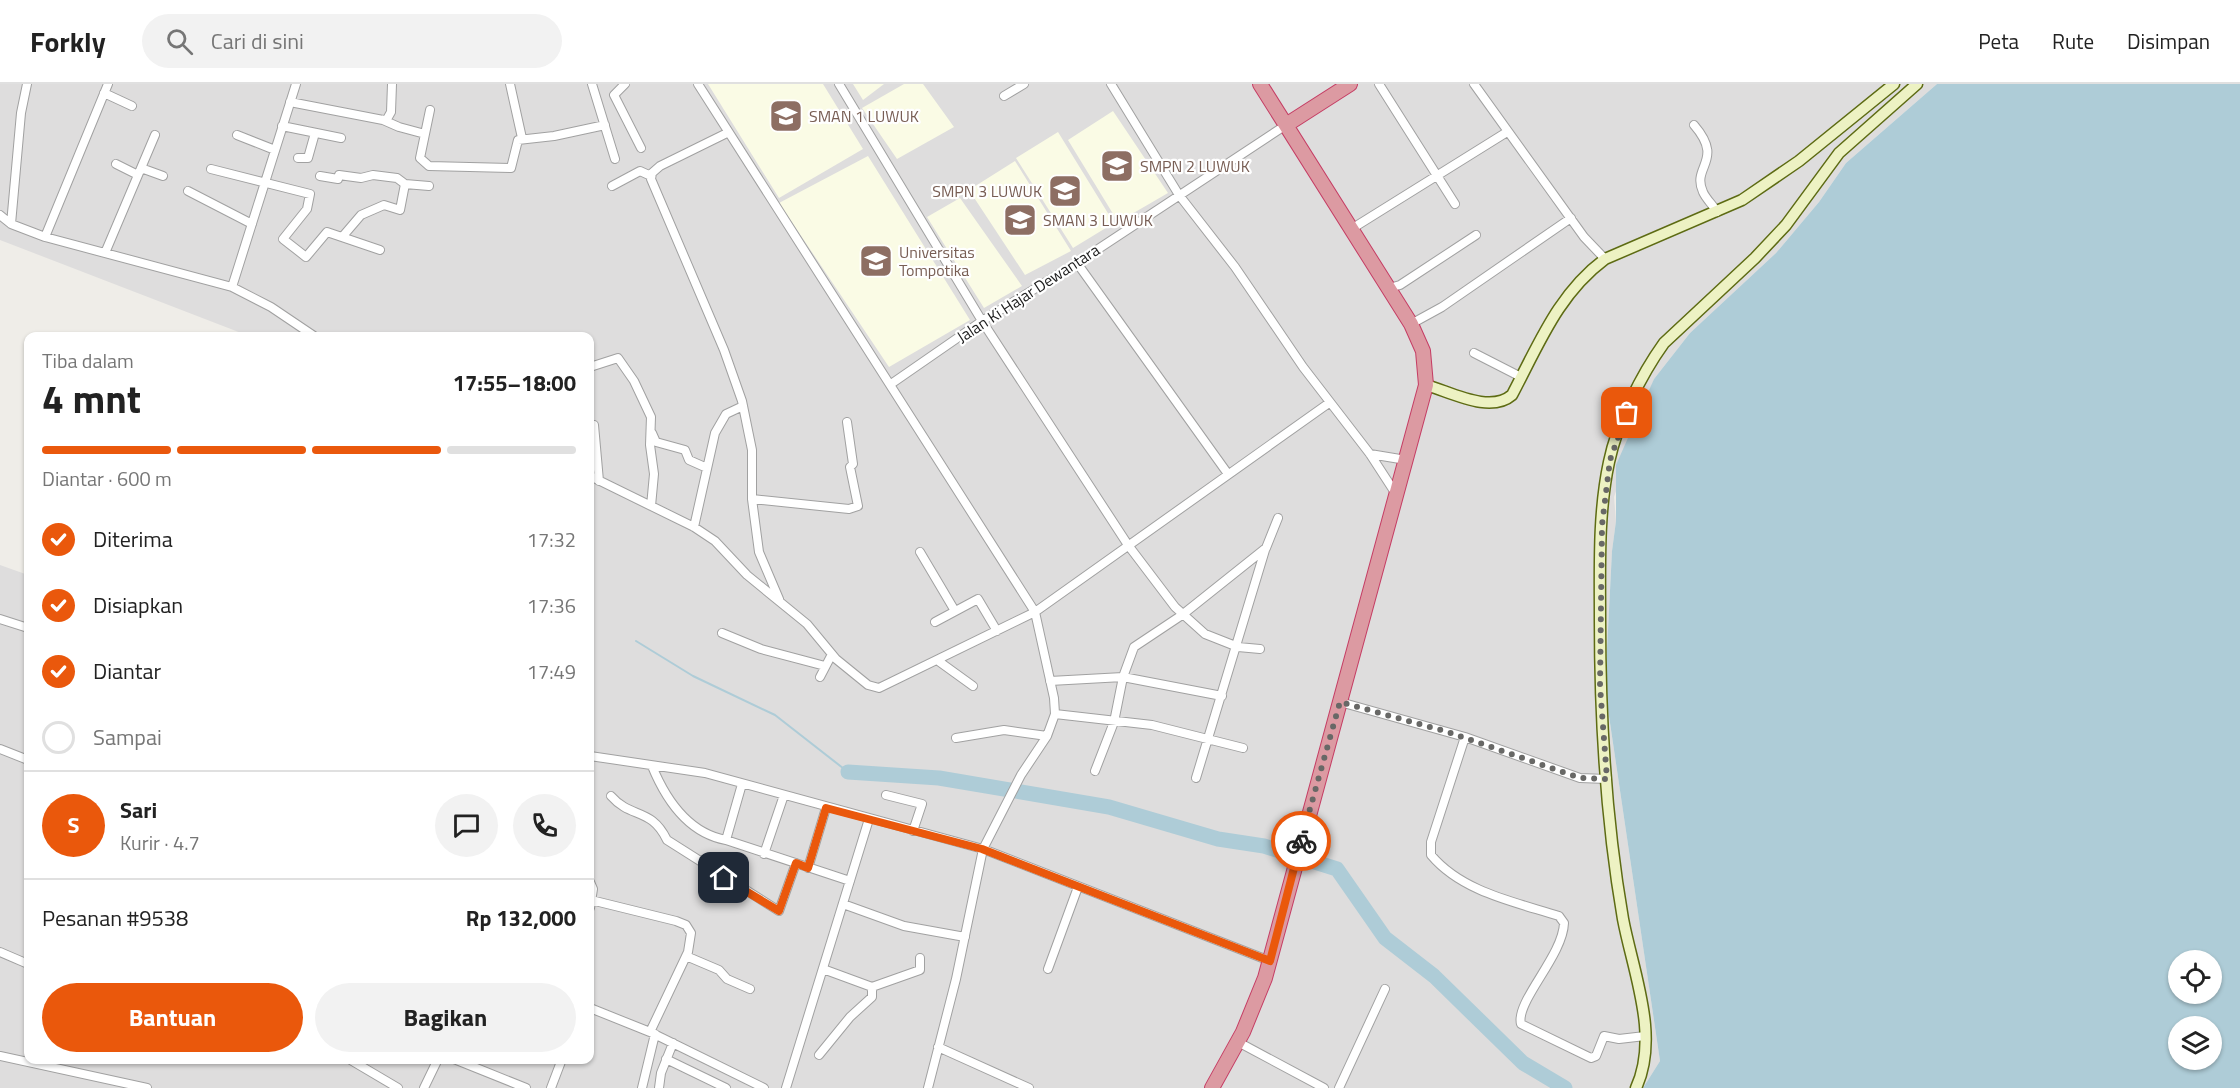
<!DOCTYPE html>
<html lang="id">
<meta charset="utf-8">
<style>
body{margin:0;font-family:"Titillium Web",sans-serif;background:#f2f2f2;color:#222;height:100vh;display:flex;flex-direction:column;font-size:22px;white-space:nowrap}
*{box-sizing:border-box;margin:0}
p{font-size:20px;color:#767676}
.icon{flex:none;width:33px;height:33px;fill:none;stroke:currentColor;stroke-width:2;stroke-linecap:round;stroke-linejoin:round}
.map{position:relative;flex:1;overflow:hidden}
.panel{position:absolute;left:24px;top:248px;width:570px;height:732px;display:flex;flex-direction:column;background:#fff;border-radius:12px;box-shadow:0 2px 4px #0004}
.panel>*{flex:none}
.controls{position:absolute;left:2168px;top:866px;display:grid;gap:12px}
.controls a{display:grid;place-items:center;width:54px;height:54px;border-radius:50%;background:#fff;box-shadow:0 2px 4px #0004;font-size:30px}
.pin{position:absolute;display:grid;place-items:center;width:51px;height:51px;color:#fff;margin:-26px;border-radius:12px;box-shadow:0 3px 9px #0006}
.courier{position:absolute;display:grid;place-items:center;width:60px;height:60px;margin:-30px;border:4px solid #ea580c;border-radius:50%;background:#fff;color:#222;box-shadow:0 2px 8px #0007}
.overview em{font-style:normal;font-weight:700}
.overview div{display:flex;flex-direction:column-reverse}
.overview{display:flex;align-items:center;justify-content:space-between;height:102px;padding:0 18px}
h1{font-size:39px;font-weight:700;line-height:45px}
.bar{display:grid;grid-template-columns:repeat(4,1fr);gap:9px 6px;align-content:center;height:72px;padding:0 18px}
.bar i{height:8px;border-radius:4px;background:#e0e0e0}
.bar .active{background:#ea580c}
.bar p{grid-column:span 4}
.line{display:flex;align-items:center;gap:15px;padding:0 18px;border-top:2px solid #e0e0e0}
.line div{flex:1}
.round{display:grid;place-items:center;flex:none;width:63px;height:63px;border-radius:32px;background:#f2f2f2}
ol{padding:0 18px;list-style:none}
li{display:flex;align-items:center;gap:18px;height:66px}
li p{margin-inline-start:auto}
li .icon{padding:6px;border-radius:50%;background:#ea580c;color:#fff;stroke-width:4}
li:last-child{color:#767676}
li i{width:33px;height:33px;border:3px solid #e0e0e0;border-radius:50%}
.cta{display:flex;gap:12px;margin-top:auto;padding:12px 18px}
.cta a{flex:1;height:69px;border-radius:36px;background:#ea580c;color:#fff;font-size:24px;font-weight:700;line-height:69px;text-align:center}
.cta a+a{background:#f2f2f2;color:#222}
header{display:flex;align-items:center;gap:36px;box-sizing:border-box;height:84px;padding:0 30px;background:#fff;border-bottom:2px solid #e0e0e0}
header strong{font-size:28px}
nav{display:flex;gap:33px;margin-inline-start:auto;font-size:21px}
.search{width:420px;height:54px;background:#f2f2f2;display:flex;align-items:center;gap:15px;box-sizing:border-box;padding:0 21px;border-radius:33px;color:#767676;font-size:22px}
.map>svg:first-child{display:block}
</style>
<header>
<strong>Forkly</strong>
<div class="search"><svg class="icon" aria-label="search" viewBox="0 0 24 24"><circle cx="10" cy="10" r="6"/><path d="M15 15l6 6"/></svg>Cari di sini</div>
<nav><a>Peta</a><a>Rute</a><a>Disimpan</a></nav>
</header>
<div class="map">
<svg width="2240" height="1004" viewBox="0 0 2240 1004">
<rect width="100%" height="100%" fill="#efede8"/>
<path fill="#dedddd" d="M0,0H1937L1846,79L1819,118L1776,169L1690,249L1654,295L1614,413L1616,437L1612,467L1605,605L1660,977L1643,1004H0V481L28,491V975H590V252H249L0,156Z"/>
<path fill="#fafbe5" d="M708,0H823L863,65L779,114Z
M853,0H884L863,16Z
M904,0H923L954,43L897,75L862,24Z
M1113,27L1168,109L1118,138L1068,56Z
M1058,48L1114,139L1073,164L1016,74Z
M868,72L970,236L889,283L779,119Z
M1015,77L1071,167L1025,191L969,106Z
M960,114L1022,202L984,224L927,133Z"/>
<path fill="#aeccd7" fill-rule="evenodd" d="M1937,0H2240V1004H1643L1660,977L1605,605L1612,467L1616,437V381L1654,295L1690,249L1776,169L1819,118L1846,79ZM2178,876H2211V909H2178ZM2178,942H2211V975H2178Z"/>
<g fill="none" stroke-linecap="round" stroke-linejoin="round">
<path stroke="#aeccd7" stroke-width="2" d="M636,557L693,592L775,631L848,688"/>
<path stroke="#aeccd7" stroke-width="15" d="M848,688L939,694L1109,723L1218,755L1264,762L1337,785L1385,854L1434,892L1523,979L1565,1004"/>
<defs>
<path id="street" d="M510,0L522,54
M592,0L615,75
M625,0L614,11L641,64
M698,0L1035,528L1054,614L1055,630L1047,652L1021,691L983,765L956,895L928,1004
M839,0L982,237L1128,461L1175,523L1205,550L1238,563L1260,565
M1111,0L1179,111L1235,183L1303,283L1370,370L1396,410
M1379,0L1455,120
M1474,0L1584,153L1605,175
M104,9L132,22
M1004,12L1024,0
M290,18L383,36L387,35L391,28L392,0
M383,36L399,43L425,50L430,26
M1694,41C1725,77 1691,82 1703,108C1706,115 1713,121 1717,128
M282,42L341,54
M727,49L660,82L652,89L651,95L724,266L742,317L752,366V415L759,468L779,515
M425,50L420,74L429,82L511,84L518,56L554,52L605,41
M237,51L275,66
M298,74H308L315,49
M116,80L136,90
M141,84L163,92
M211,85L310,110L307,125L283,155L306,173L327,148L380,166
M320,92L338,95L339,91L361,94L373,91L397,94L405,100L429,102
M612,102L640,87L651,92
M188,107L252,140
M0,131L11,140L45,153L232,203L271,223L314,252
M11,140L21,29L27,0
M1353,144L1507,48
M343,152L361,131L384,121L400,126L405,100
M45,153L108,0
M105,169L155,51
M1077,179L1228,390
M232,203L296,0
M1389,204L1400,201L1476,151
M1411,240L1442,223L1571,134
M1474,269L1521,293
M590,283L618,274L634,297L651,333L650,361L654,390L651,422
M891,300L982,237L1077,179L1286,41
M594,341L599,397
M652,349L656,358L685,366L689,376L707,384
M1370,370L1406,376
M590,392L694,443L715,457L747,491L807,540L836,575L868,601L879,604L1035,528L1329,319
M752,415L849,425L858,422L850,383L853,380L847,338
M694,443L715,349L726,330L743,322
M920,468L955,527
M0,535L28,544
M935,538L978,515L997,547
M722,549L761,565L825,582
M937,576L973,602
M820,593L832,570
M1050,597L1123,593L1222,612
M1340,618L1465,653L1431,758V771C1462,808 1515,818 1559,832L1564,839C1563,872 1515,918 1521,940L1591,974L1596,972L1604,952L1619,955L1645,952
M1055,630L1152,641L1243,664
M1465,653L1580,694L1607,695
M956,654L1004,646L1047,652
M0,665L28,676
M590,672L705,689L983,765L1270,877
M652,682C666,716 688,749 726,756L742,700
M1095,687L1114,638L1123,593L1134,563L1182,531L1266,464L1278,434
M1196,694L1265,466
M886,711L922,720L913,747
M611,712C631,735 651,723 667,756L779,827L796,779
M726,756L850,797
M764,770L784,711
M808,784L826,724
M590,798L593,805L590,824
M591,816L676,837L686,841L691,849L688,868L650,948
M843,820L904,842L965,853
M0,868L28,880
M686,872L719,886L727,895L750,905
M823,885L872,903L920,886V874
M1048,885L1078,803
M590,924L650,948L764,1004
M1238,958L1324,1004
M938,963L1029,1004
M819,971L850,933L872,913V903
M0,972L147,1004
M349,975L398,1004
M454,975L526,1004
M666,975L726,1004
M424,1004L438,975
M551,1004L562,975
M642,1004L655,950
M659,1004L661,989L673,959
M786,1004L869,735
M1339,1004L1385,905"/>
<path id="secondary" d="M1426,301C1451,308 1490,330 1512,311C1539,260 1558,210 1605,175L1742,116L1799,77L1894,0
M1636,1004C1660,952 1633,888 1623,835C1606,737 1600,636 1600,536C1600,484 1598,429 1609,378C1617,339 1641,291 1664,259L1755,174L1786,141L1839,69L1917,0"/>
<path id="highway" d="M1286,41L1350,0
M1212,1004L1243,948L1265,894L1426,301L1423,267L1411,240L1260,0"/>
</defs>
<use href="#street" stroke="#a1a1a1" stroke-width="10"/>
<use href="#secondary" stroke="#5d6b13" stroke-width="13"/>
<use href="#highway" stroke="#c53d64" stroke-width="16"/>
<use href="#street" stroke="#fff" stroke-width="8"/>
<use href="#secondary" stroke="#edf2c3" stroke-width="10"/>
<use href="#highway" stroke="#dc9aa2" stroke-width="14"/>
</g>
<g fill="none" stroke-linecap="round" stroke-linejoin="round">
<path stroke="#686866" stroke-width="6" stroke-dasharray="0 10.8" d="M1301,757L1340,618L1448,648L1580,694L1607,695L1600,602L1602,441L1610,376L1627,329"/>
<path stroke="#ea580c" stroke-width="8" d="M724,794L779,827L796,779L808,784L826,724L982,765L1270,877L1301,757"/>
</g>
<defs>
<symbol id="school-square" viewBox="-11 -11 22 22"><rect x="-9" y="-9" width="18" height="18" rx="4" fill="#8d6e63" stroke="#fff"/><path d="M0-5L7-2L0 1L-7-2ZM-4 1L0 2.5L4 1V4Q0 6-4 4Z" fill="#fff"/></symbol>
</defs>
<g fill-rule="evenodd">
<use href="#school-square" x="767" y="13" width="38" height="38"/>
<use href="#school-square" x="1098" y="63" width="38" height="38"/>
<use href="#school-square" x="1046" y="88" width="38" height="38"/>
<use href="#school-square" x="1001" y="117" width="38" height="38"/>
<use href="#school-square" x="857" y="158" width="38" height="38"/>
</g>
<g text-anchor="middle" stroke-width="4.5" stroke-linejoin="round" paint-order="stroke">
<g font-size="16" fill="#785e54" stroke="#fff" text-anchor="start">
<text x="809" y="38">SMAN 1 LUWUK</text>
<text x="1140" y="88">SMPN 2 LUWUK</text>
<text x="1042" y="113" text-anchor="end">SMPN 3 LUWUK</text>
<text x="1043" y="142">SMAN 3 LUWUK</text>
<text x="899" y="174">Universitas<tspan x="899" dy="18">Tompotika</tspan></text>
</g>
<g font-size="16" fill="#202020" stroke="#fff">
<text transform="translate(1028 209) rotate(-33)" y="6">Jalan Ki Hajar Dewantara</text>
</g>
</g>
</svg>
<div class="controls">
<a><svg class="icon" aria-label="locate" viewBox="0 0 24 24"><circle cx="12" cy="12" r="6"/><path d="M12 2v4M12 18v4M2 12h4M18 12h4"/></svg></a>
<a><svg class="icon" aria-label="layers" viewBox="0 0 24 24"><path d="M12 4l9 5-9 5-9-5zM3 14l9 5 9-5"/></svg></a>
</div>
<div class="pin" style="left:1627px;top:329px;background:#ea580c"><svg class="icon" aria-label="bag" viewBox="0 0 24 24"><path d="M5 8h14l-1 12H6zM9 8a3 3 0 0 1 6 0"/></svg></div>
<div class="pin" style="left:724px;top:794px;background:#1f2937"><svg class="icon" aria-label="home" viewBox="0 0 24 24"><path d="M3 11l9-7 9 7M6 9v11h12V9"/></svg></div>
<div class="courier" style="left:1301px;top:757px"><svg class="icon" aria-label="bike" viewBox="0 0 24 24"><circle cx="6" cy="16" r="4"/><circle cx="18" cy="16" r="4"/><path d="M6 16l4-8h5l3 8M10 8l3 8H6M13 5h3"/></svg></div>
<section class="panel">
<div class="overview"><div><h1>4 mnt</h1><p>Tiba dalam</p></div><em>17:55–18:00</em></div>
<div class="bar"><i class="active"></i><i class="active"></i><i class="active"></i><i></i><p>Diantar · 600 m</p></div>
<ol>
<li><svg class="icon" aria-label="check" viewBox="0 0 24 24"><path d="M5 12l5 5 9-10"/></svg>Diterima<p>17:32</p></li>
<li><svg class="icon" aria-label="check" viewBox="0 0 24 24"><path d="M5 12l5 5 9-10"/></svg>Disiapkan<p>17:36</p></li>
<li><svg class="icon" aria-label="check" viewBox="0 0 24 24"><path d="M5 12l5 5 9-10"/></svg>Diantar<p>17:49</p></li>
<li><i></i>Sampai</li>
</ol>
<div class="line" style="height:108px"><b class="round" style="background:#ea580c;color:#fff">S</b><div><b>Sari</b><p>Kurir · 4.7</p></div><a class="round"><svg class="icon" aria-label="chat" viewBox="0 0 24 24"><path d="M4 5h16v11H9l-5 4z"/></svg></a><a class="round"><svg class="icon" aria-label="phone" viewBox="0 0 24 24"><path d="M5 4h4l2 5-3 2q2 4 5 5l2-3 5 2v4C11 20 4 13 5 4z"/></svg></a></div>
<div class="line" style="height:78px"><div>Pesanan #9538</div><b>Rp 132,000</b></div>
<div class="cta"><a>Bantuan</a><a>Bagikan</a></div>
</section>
</div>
